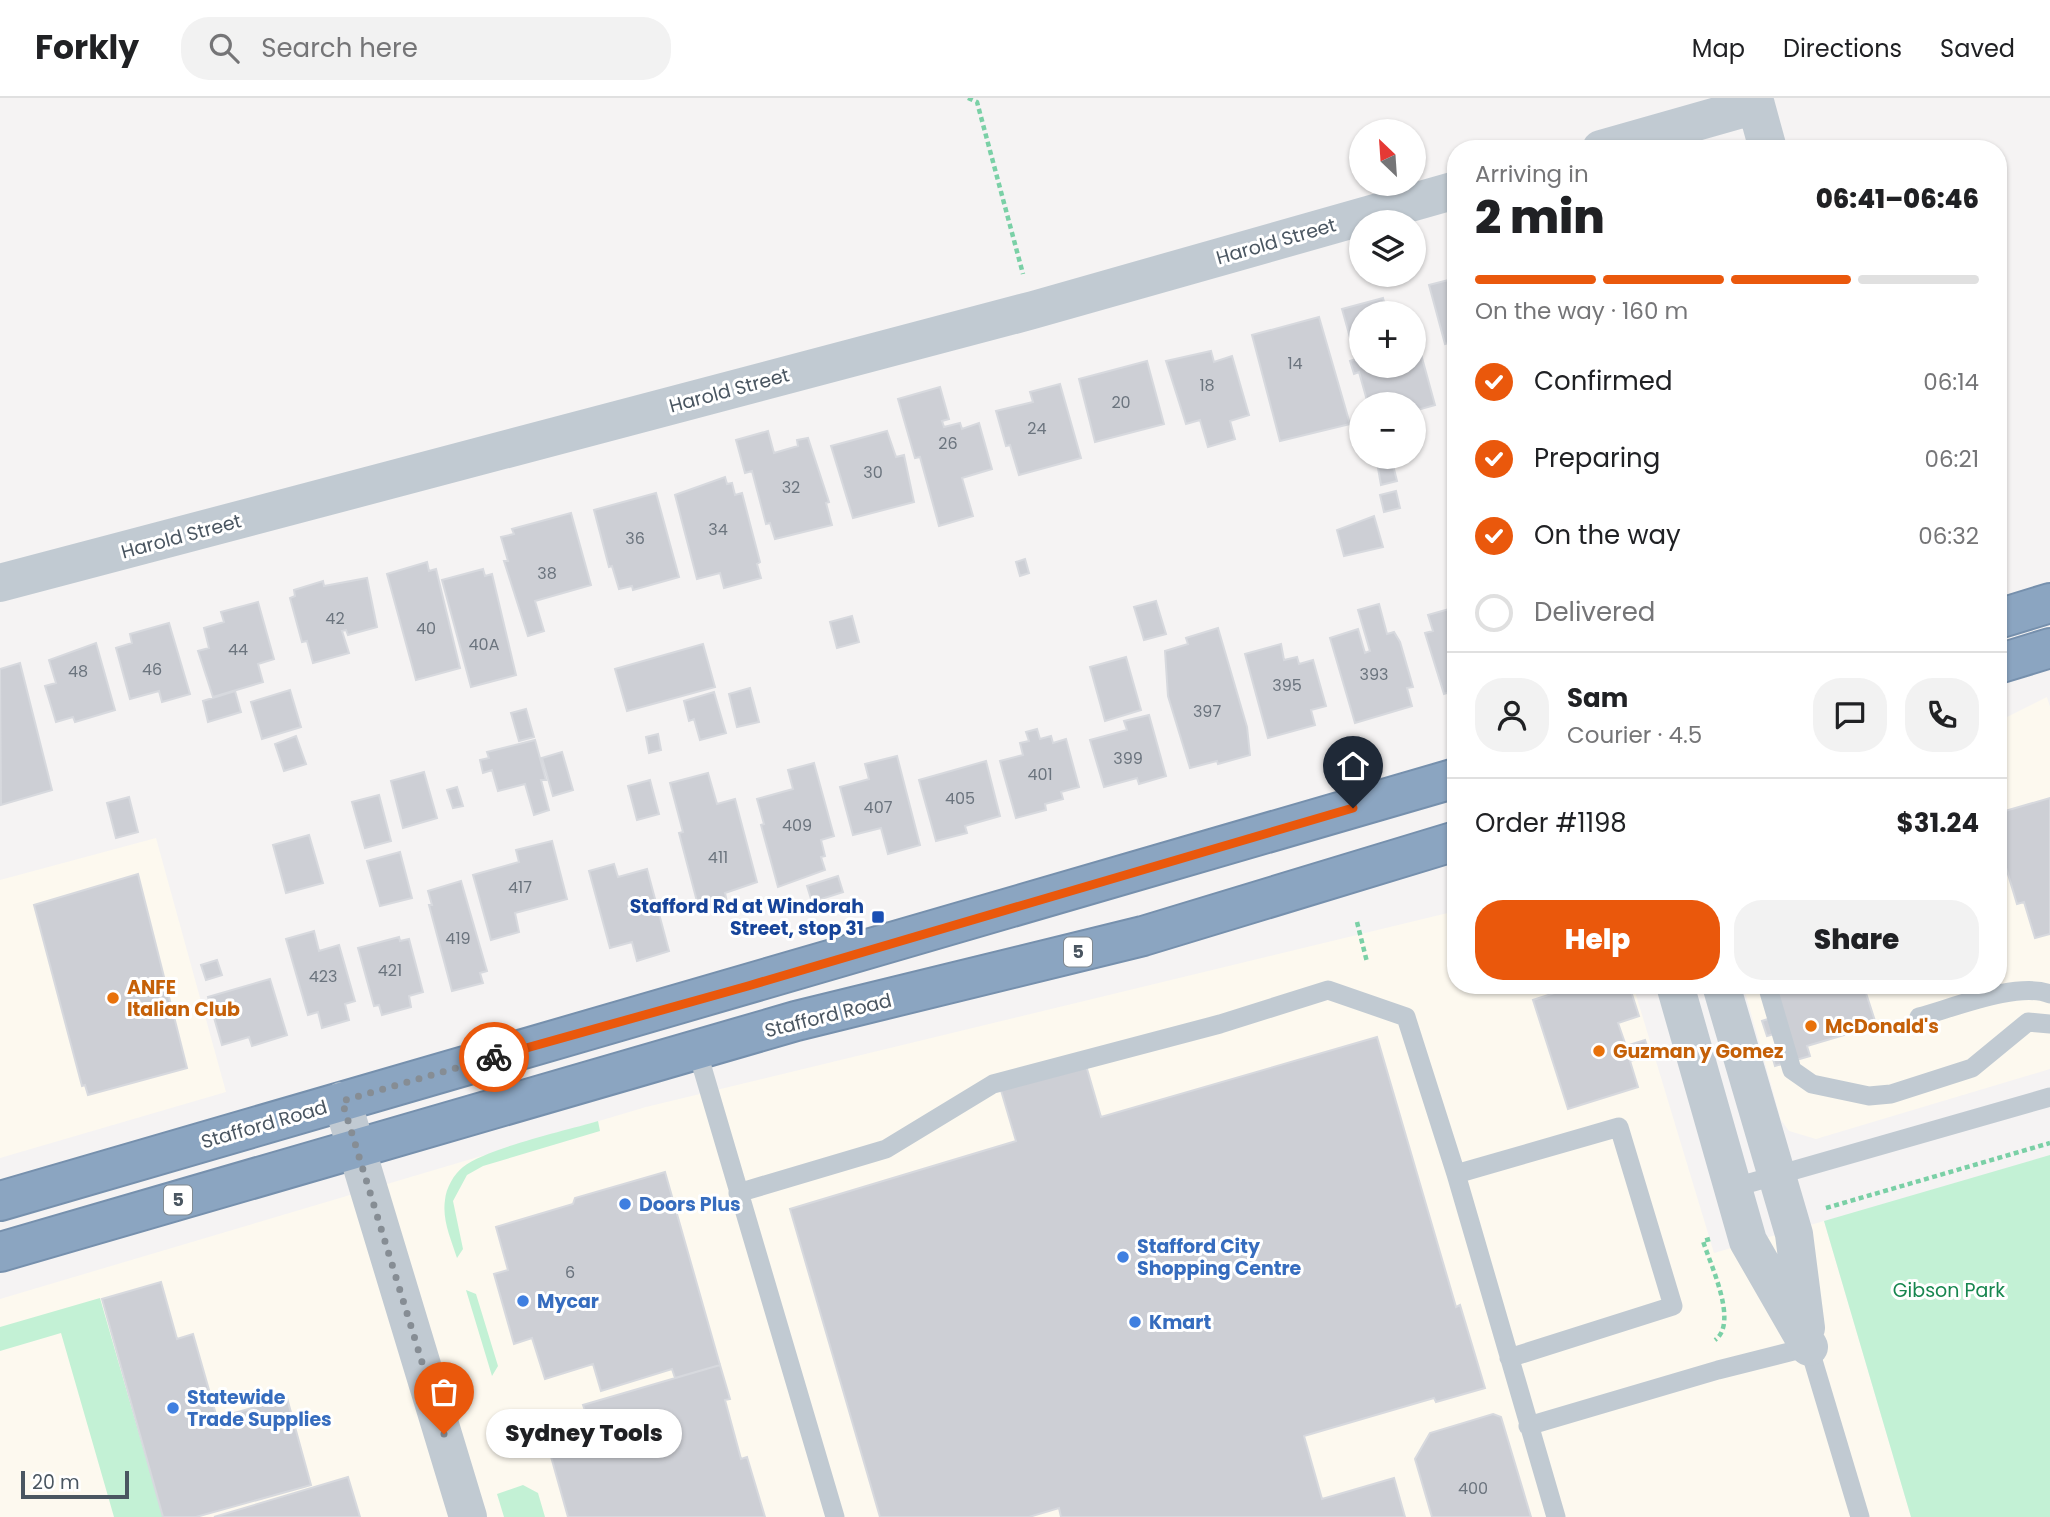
<!DOCTYPE html>
<meta charset="utf-8">
<style>
body{margin:0;font-family:Poppins,sans-serif;background:#f2f2f2;color:#202124;height:100vh;display:flex;flex-direction:column;font-size:26px;white-space:nowrap}
*{box-sizing:border-box;margin:0}
p{font-size:23px;color:#757577}
.icon{flex:none;width:38px;height:38px;fill:none;stroke:currentColor;stroke-width:2;stroke-linecap:round;stroke-linejoin:round}
.map{position:relative;flex:1;overflow:hidden}
.sheet{position:absolute;left:1447px;top:42px;width:560px;height:854px;display:flex;flex-direction:column;background:#fff;border-radius:28px;box-shadow:0 2px 5px #0004}
.sheet>*{flex:none}
.needle{width:46px;rotate:335deg}
.buttons{position:absolute;left:1349px;top:21px;display:grid;gap:14px}
.buttons a{display:grid;place-items:center;width:77px;height:77px;border-radius:50%;background:#fff;box-shadow:0 2px 5px #0004;font-size:35px}
.scale{position:absolute;left:21px;bottom:18px;width:108px;box-sizing:border-box;padding-left:7px;border:4px solid #4a5661;border-top:0;font-size:19px;line-height:24px;white-space:nowrap;color:#4a5661;-webkit-text-stroke:5px #fff;paint-order:stroke}
.pin{position:absolute;display:grid;place-items:center;width:60px;height:60px;color:#fff;margin:-72px -30px;border-radius:50% 50% 50% 0;rotate:-45deg;box-shadow:0 0 7px #0007}
.pin .icon{rotate:45deg}
.courier{position:absolute;display:grid;place-items:center;width:70px;height:70px;margin:-35px;border:5px solid #ea580c;border-radius:50%;background:#fff;color:#222;box-shadow:0 2px 9px #0007}
.bubble{position:absolute;height:49px;border-radius:24px;background:#fff;box-shadow:0 2px 5px #0004;font-size:23px;font-weight:800;line-height:49px;text-align:center}
.head em{font-style:normal;font-weight:800}
.head div{display:flex;flex-direction:column-reverse}
.head{display:flex;align-items:center;justify-content:space-between;height:119px;padding:0 28px}
h1{font-size:46px;font-weight:800;line-height:52px}
.bar{display:grid;grid-template-columns:repeat(4,1fr);gap:10px 7px;align-content:center;height:84px;padding:0 28px}
.bar i{height:9px;border-radius:5px;background:#e0e0e0}
.bar .selected{background:#ea580c}
.bar p{grid-column:span 4}
.line{display:flex;align-items:center;gap:18px;padding:0 28px;border-top:2px solid #e0e0e0}
.line div{flex:1}
.round{display:grid;place-items:center;flex:none;width:74px;height:74px;border-radius:28px;background:#f2f2f2}
ol{padding:0 28px;list-style:none}
li{display:flex;align-items:center;gap:21px;height:77px}
li p{margin-inline-start:auto}
li .icon{padding:7px;border-radius:50%;background:#ea580c;color:#fff;stroke-width:4}
li:last-child{color:#757577}
li i{width:38px;height:38px;border:4px solid #e0e0e0;border-radius:50%}
.button{display:flex;gap:14px;margin-top:auto;padding:14px 28px}
.button a{flex:1;height:80px;border-radius:28px;background:#ea580c;color:#fff;font-size:28px;font-weight:800;line-height:80px;text-align:center}
.button a+a{background:#f2f2f2;color:#202124}
header{display:flex;align-items:center;gap:42px;box-sizing:border-box;height:98px;padding:0 35px;background:#fff;border-bottom:2px solid #e0e0e0}
header strong{font-size:33px}
nav{display:flex;gap:38px;margin-inline-start:auto;font-size:24px}
.search{width:490px;height:63px;background:#f2f2f2;display:flex;align-items:center;gap:18px;box-sizing:border-box;padding:0 24px;border-radius:28px;color:#757577;font-size:26px}
.map>svg:first-child{display:block}
</style>
<header>
<strong>Forkly</strong>
<div class="search"><svg class="icon" aria-label="search" viewBox="0 0 24 24"><circle cx="10" cy="10" r="6"/><path d="M15 15l6 6"/></svg>Search here</div>
<nav><a>Map</a><a>Directions</a><a>Saved</a></nav>
</header>
<div class="map">
<svg width="2050" height="1419" viewBox="0 0 2050 1419">
<rect width="100%" height="100%" fill="#f5f3f3"/>
<path fill="#fdf9ef" d="M2047,599L2050,609V971L1816,1041L1789,1033L1781,1022L1743,887H1998L1999,623Z
M156,740L226,994L0,1060V782Z
M1456,813V887H1633L1714,1155L1824,1123L1911,1419H0V1201L646,1009Z"/>
<path fill="#c3f1d5" d="M598,1023L600,1033L483,1068L467,1077L453,1103L463,1151L457,1160C451,1141 442,1122 445,1102C446,1090 454,1076 463,1069C487,1050 565,1033 598,1023Z
M2050,1057V1419H1911L1824,1123Z
M466,1192L476,1196L498,1268L492,1278Z
M100,1200L163,1419H114L61,1235L0,1253V1229Z
M523,1387L538,1395L545,1419H504L497,1396Z"/>
<path fill="#cdcfd5" stroke="#d7d9de" stroke-width="2" d="M1456,180V243L1445,246L1429,187Z
M1383,200L1387,215L1395,213V215H1362V268H1414V250L1419,249L1435,307L1414,313V306H1368L1359,274L1354,276L1350,263L1356,261L1342,211Z
M1319,219L1350,326L1280,343L1252,237Z
M1211,253L1214,264L1232,258L1249,317L1230,323L1235,341L1208,349L1200,322L1186,326L1166,263Z
M1147,263L1164,326L1095,344L1079,281Z
M1060,286L1081,360L1019,377L1010,347L1006,348L996,313L1033,304L1030,294Z
M940,289L949,321L942,323L944,329L960,325L962,331L979,325L992,371L962,380L973,418L939,428L920,359L915,360L898,301Z
M768,333L774,355L798,348L797,342L808,340L829,404L826,405L832,427L775,441L770,425L766,426L752,373L745,375L736,342Z
M887,333L896,359L904,357L914,404L853,420L831,348Z
M1393,367L1397,383L1381,387L1378,370Z
M725,379L727,386L732,385L735,397L742,395L760,464L757,466L761,480L724,490L720,475L697,481L675,397Z
M1396,393L1400,410L1384,414L1380,397Z
M656,395L679,479L633,492L632,488L619,491L612,468L609,469L594,412Z
M571,415L591,487L535,503L544,533L528,538L504,463H508L501,439L514,436L512,431Z
M1374,418L1383,449L1344,458L1337,432Z
M1025,461L1029,475L1020,478L1016,464Z
M427,464L429,473L436,471L460,570L416,582L387,476Z
M483,471L485,478L492,476L516,577L471,589L442,482Z
M367,480L377,529L348,537L346,532L342,533L349,555L313,565L307,543L302,544L290,500L295,498L294,492L323,483L324,488Z
M1156,503L1166,536L1144,542L1134,509Z
M258,504L274,561L258,566L263,584L213,599L198,553L209,550L204,530L224,524L221,514Z
M1379,506L1387,536L1394,534L1400,544L1413,589L1407,590L1412,608L1355,625L1330,540L1358,531L1365,555L1370,553L1358,512Z
M1456,509V592L1444,596L1425,535L1433,533L1428,517Z
M852,518L859,544L837,550L830,524Z
M169,525L190,596L162,604L159,593L130,601L116,550L132,545L130,536Z
M1218,530L1247,629L1250,657L1218,666L1217,663L1190,670L1168,598L1165,553L1188,546L1186,540Z
M96,545L115,612L75,624L73,619L56,624L45,588L56,585L49,562Z
M703,546L715,589L627,613L615,571Z
M1281,546L1284,562L1297,559L1299,566L1313,562L1326,608L1311,612L1315,627L1268,640L1245,556Z
M1126,559L1141,612L1105,623L1090,569Z
M20,565L52,692L1,707L0,571Z
M750,590L759,624L737,629L729,596Z
M290,592L301,629L262,641L251,604Z
M235,593L241,614L208,624L203,603Z
M714,594L726,635L700,642L694,621L689,623L684,603Z
M526,611L534,639L519,643L511,615Z
M1149,617L1166,678L1139,686L1137,680L1104,689L1090,642L1127,632L1124,623Z
M1037,631L1040,641L1051,638L1053,645L1066,641L1079,689L1061,694L1063,701L1045,706L1046,712L1016,720L1000,663L1023,657L1020,645L1029,643L1026,634Z
M658,636L661,652L649,655L646,639Z
M296,638L306,666L284,673L275,646Z
M535,642L546,682H541L549,712L534,717L525,686L498,693L492,672L483,675L480,662L489,660L487,654Z
M562,654L573,692L553,698L542,660Z
M897,658L920,747L888,756L881,730L853,737L840,689L869,681L865,666Z
M986,663L1000,718L965,728L967,735L936,743L919,682Z
M814,665L834,738L821,742L825,758L821,759L825,772L778,789L761,727L764,726L757,701L793,691L788,672Z
M424,674L437,720L403,730L391,683Z
M708,675L717,706L735,701L757,784L725,795L727,804L699,811L679,735L683,734L670,685Z
M650,682L659,716L637,722L628,688Z
M457,689L463,708L453,710L447,692Z
M379,697L391,743L365,750L352,704Z
M129,699L138,734L116,740L107,705Z
M2050,700V836L2035,840L2024,804L2017,806L1998,743V715Z
M309,737L323,785L286,795L273,747Z
M552,743L567,801L515,815L519,834L491,842L473,777L519,764L516,752Z
M400,754L412,800L380,808L367,763Z
M614,766L618,779L647,771L669,853L637,863L632,844L610,850L589,773Z
M138,776L187,970L88,997L85,987L82,988L34,807Z
M838,778L843,794L812,804L807,788Z
M461,783L487,873L480,875L483,885L452,893L429,807H432L428,793Z
M314,833L319,853L339,847L355,903L345,906L349,922L322,930L318,914L308,917L286,841Z
M399,839L400,843L409,841L423,894L409,898L411,909L382,917L379,907L374,908L358,850Z
M217,862L222,877L206,882L201,867Z
M270,881L287,937L252,948L249,939L222,947L208,899Z
M1579,887H1607L1609,891L1629,887L1639,918L1618,925L1626,948L1645,942L1650,957L1630,963L1638,989L1568,1011L1533,902Z
M1768,887H1869L1871,893L1866,895L1875,923L1843,932L1844,937L1807,948L1810,958L1775,968L1770,950L1786,946L1782,934L1767,938L1762,923L1777,918Z
M1377,939L1456,1209L1460,1207L1485,1290L1436,1304L1434,1300L1304,1338L1322,1401L1394,1380L1405,1419H1061L1059,1410L1029,1419H880L790,1111L1016,1043L1000,989L1085,964L1101,1019Z
M665,1074L720,1267L675,1280L672,1271L601,1293L593,1266L545,1281L532,1240L514,1246L494,1176L508,1172L496,1129L573,1106L575,1100Z
M161,1184L177,1241L193,1236L217,1320L287,1300L311,1387L196,1419H163L102,1201Z
M720,1267L730,1301L725,1302L741,1361L747,1359L765,1419H568L548,1348L593,1335L583,1307Z
M1493,1316L1501,1319L1531,1419H1432L1415,1361L1430,1335Z
M348,1379L360,1419H214Z"/>
<g fill="none" stroke-linecap="round" stroke-linejoin="round">
<defs>
<path id="highway" d="M1998,521L2050,505
M1998,566L2050,550
M0,1103L1456,680
M0,1154L796,923L1143,838L1456,743"/>
</defs>
<use href="#highway" stroke="#7690ad" stroke-width="42"/>
<path stroke="#7ad0a6" stroke-width="4.5" stroke-dasharray="5 3.5" stroke-linecap="butt" d="M968,0L977,4L1023,176
M1357,824L1367,864
M1826,1110L2050,1045
M1710,1141L1703,1143C1710,1166 1739,1225 1715,1242"/>
<path stroke="#c1cad2" stroke-width="19" d="M1767,887L1792,972L1812,986L1869,998L1891,996L1972,970L2028,924L2050,926
M1919,919C1953,910 2018,883 2050,896
M697,952L835,1419
M1456,1076L1619,1029L1673,1208L1509,1260
M1732,1090L2050,999
M738,1095L886,1051L993,986L1220,926L1328,892L1406,919L1456,1076L1556,1419
M1528,1328L1718,1272L1809,1249L1860,1419"/>
<path stroke="#c1cad2" stroke-width="38" d="M1754,0L1768,51
M1601,51L1756,7
M0,485L1033,212L1456,92
M1675,887L1748,1143L1809,1249
M1721,887L1794,1136L1806,1230
M342,1003L468,1419"/>
<use href="#highway" stroke="#8ba5c1" stroke-width="38"/>
</g>
<g fill="none" stroke-linecap="round" stroke-linejoin="round">
<path stroke="#868d94" stroke-width="7" stroke-dasharray="0 12.6" d="M444,1336L342,1003L494,959"/>
<path stroke="#ea580c" stroke-width="9" d="M494,959L748,888L1353,710"/>
</g>
<rect fill="#1a4fb4" stroke="#fff" stroke-width="2.5" x="871" y="812" width="14" height="14" rx="3.5"/>
<g fill="#e8710a" stroke="#fff" stroke-width="2.5">
<circle cx="113" cy="900" r="7"/>
<circle cx="1811" cy="928" r="7"/>
<circle cx="1599" cy="953" r="7"/>
</g>
<g fill="#3f7fe0" stroke="#fff" stroke-width="2.5">
<circle cx="625" cy="1106" r="7"/>
<circle cx="1123" cy="1159" r="7"/>
<circle cx="523" cy="1203" r="7"/>
<circle cx="1135" cy="1224" r="7"/>
<circle cx="173" cy="1310" r="7"/>
</g>
<g text-anchor="middle" stroke-width="6" stroke-linejoin="round" paint-order="stroke">
<g font-size="16" fill="#6b747e">
<text x="1295" y="271">14</text>
<text x="1207" y="293">18</text>
<text x="1121" y="310">20</text>
<text x="1037" y="336">24</text>
<text x="948" y="351">26</text>
<text x="873" y="380">30</text>
<text x="791" y="395">32</text>
<text x="718" y="437">34</text>
<text x="635" y="446">36</text>
<text x="547" y="481">38</text>
<text x="335" y="526">42</text>
<text x="426" y="536">40</text>
<text x="484" y="552">40A</text>
<text x="238" y="557">44</text>
<text x="152" y="577">46</text>
<text x="78" y="579">48</text>
<text x="1374" y="582">393</text>
<text x="1287" y="593">395</text>
<text x="1207" y="619">397</text>
<text x="1128" y="666">399</text>
<text x="1040" y="682">401</text>
<text x="960" y="706">405</text>
<text x="878" y="715">407</text>
<text x="797" y="733">409</text>
<text x="718" y="765">411</text>
<text x="520" y="795">417</text>
<text x="458" y="846">419</text>
<text x="390" y="878">421</text>
<text x="323" y="884">423</text>
<text x="570" y="1180">6</text>
<text x="1473" y="1396">400</text>
</g>
<g fill="#fff" stroke="#808990" stroke-width="2">
<rect x="1064" y="839.5" width="28" height="29" rx="5"/>
<rect x="164" y="1087.5" width="28" height="29" rx="5"/>
</g>
<g font-size="18" font-weight="bold" fill="#4a5661">
<text x="1078" y="860">5</text>
<text x="178" y="1108">5</text>
</g>
<g font-size="19" fill="#4a5661" stroke="#fff">
<text transform="translate(1276 143) rotate(-16)" y="7">Harold Street</text>
<text transform="translate(729 292) rotate(-15)" y="7">Harold Street</text>
<text transform="translate(181 438) rotate(-15)" y="7">Harold Street</text>
<text transform="translate(828 917) rotate(-14)" y="7">Stafford Road</text>
<text transform="translate(264 1026) rotate(-16)" y="7">Stafford Road</text>
</g>
<g font-size="19" font-weight="bold" fill="#164399" stroke="#fff" text-anchor="end">
<text x="864" y="815">Stafford Rd at Windorah<tspan x="864" dy="22">Street, stop 31</tspan></text>
</g>
<g font-size="19" font-weight="bold" fill="#c56008" stroke="#fff" text-anchor="start">
<text x="127" y="896">ANFE<tspan x="127" dy="22">Italian Club</tspan></text>
<text x="1825" y="935">McDonald's</text>
<text x="1613" y="960">Guzman y Gomez</text>
</g>
<g font-size="19" font-weight="bold" fill="#366cbe" stroke="#fff" text-anchor="start">
<text x="639" y="1113">Doors Plus</text>
<text x="1137" y="1155">Stafford City<tspan x="1137" dy="22">Shopping Centre</tspan></text>
<text x="537" y="1210">Mycar</text>
<text x="1149" y="1231">Kmart</text>
<text x="187" y="1306">Statewide<tspan x="187" dy="22">Trade Supplies</tspan></text>
</g>
<g font-size="19" fill="#17864f" stroke="#fff">
<text x="1949" y="1199">Gibson Park</text>
</g>
</g>
</svg>
<div class="buttons">
<a><svg class="needle" viewBox="-14 -14 28 28"><path d="M0-13l5 13h-10z" fill="#e53935"/><path d="M0 13l5-13h-10z" fill="#757577"/></svg></a>
<a><svg class="icon" aria-label="layers" viewBox="0 0 24 24"><path d="M12 4l9 5-9 5-9-5zM3 14l9 5 9-5"/></svg></a>
<a>+</a>
<a>−</a>
</div>
<div class="scale">20 m</div>
<div class="pin" style="left:444px;top:1336px;background:#ea580c"><svg class="icon" aria-label="bag" viewBox="0 0 24 24"><path d="M5 8h14l-1 12H6zM9 8a3 3 0 0 1 6 0"/></svg></div>
<div class="pin" style="left:1353px;top:710px;background:#1f2937"><svg class="icon" aria-label="home" viewBox="0 0 24 24"><path d="M3 11l9-7 9 7M6 9v11h12V9"/></svg></div>
<div class="courier" style="left:494px;top:959px"><svg class="icon" aria-label="bike" viewBox="0 0 24 24"><circle cx="6" cy="16" r="4"/><circle cx="18" cy="16" r="4"/><path d="M6 16l4-8h5l3 8M10 8l3 8H6M13 5h3"/></svg></div>
<div class="bubble" style="left:486px;top:1311px;width:196px">Sydney Tools</div>
<section class="sheet">
<div class="head"><div><h1>2 min</h1><p>Arriving in</p></div><em>06:41–06:46</em></div>
<div class="bar"><i class="selected"></i><i class="selected"></i><i class="selected"></i><i></i><p>On the way · 160 m</p></div>
<ol>
<li><svg class="icon" aria-label="check" viewBox="0 0 24 24"><path d="M5 12l5 5 9-10"/></svg>Confirmed<p>06:14</p></li>
<li><svg class="icon" aria-label="check" viewBox="0 0 24 24"><path d="M5 12l5 5 9-10"/></svg>Preparing<p>06:21</p></li>
<li><svg class="icon" aria-label="check" viewBox="0 0 24 24"><path d="M5 12l5 5 9-10"/></svg>On the way<p>06:32</p></li>
<li><i></i>Delivered</li>
</ol>
<div class="line" style="height:126px"><a class="round"><svg class="icon" aria-label="person" viewBox="0 0 24 24"><circle cx="12" cy="8" r="4"/><path d="M4 21q1-7 8-7t8 7"/></svg></a><div><b>Sam</b><p>Courier · 4.5</p></div><a class="round"><svg class="icon" aria-label="chat" viewBox="0 0 24 24"><path d="M4 5h16v11H9l-5 4z"/></svg></a><a class="round"><svg class="icon" aria-label="phone" viewBox="0 0 24 24"><path d="M5 4h4l2 5-3 2q2 4 5 5l2-3 5 2v4C11 20 4 13 5 4z"/></svg></a></div>
<div class="line" style="height:91px"><div>Order #1198</div><b>$31.24</b></div>
<div class="button"><a>Help</a><a>Share</a></div>
</section>
</div>
